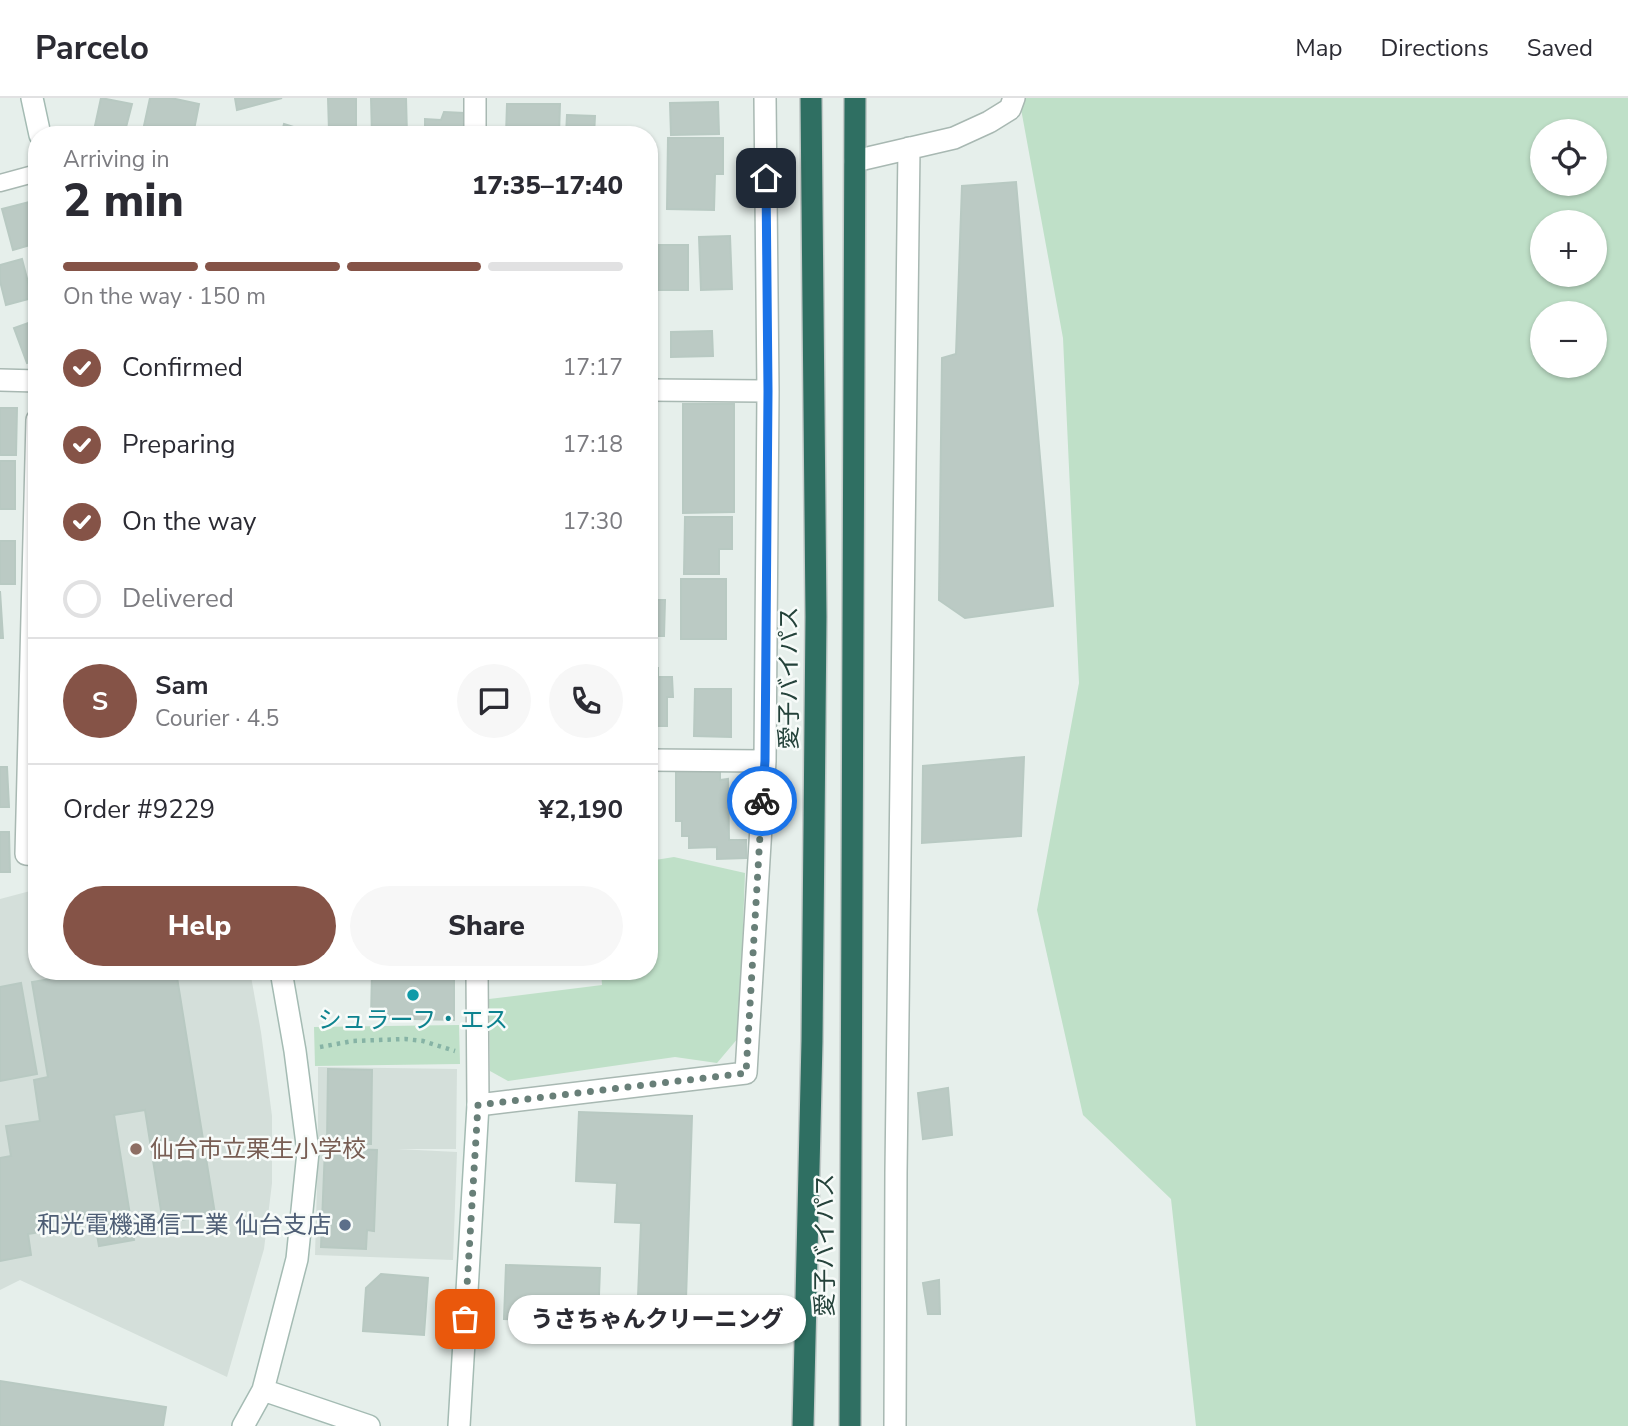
<!DOCTYPE html>
<meta charset="utf-8">
<style>
body{margin:0;font-family:"Nunito Sans","Noto Sans JP",sans-serif;background:#f7f7f7;color:#2b2b33;height:100vh;display:flex;flex-direction:column;font-size:26px;white-space:nowrap}
*{box-sizing:border-box;margin:0}
p{font-size:23px;color:#7c7c81}
.icon{flex:none;width:38px;height:38px;fill:none;stroke:currentColor;stroke-width:2;stroke-linecap:round;stroke-linejoin:round}
.map{position:relative;flex:1;overflow:hidden}
.details{position:absolute;left:28px;top:28px;width:630px;height:854px;display:flex;flex-direction:column;background:#fff;border-radius:28px;box-shadow:0 2px 5px #0004}
.details>*{flex:none}
.fabs{position:absolute;left:1530px;top:21px;display:grid;gap:14px}
.fabs a{display:grid;place-items:center;width:77px;height:77px;border-radius:50%;background:#fff;box-shadow:0 2px 5px #0004;font-size:35px}
.pin{position:absolute;display:grid;place-items:center;width:60px;height:60px;color:#fff;margin:-30px;border-radius:14px;box-shadow:0 4px 10px #0006}
.courier{position:absolute;display:grid;place-items:center;width:70px;height:70px;margin:-35px;border:5px solid #1a73e8;border-radius:50%;background:#fff;color:#222;box-shadow:0 2px 9px #0007}
.bubble{position:absolute;height:49px;border-radius:24px;background:#fff;box-shadow:0 2px 5px #0004;font-size:23px;font-weight:800;line-height:49px;text-align:center}
.overview em{font-style:normal;font-weight:800}
.overview div{display:flex;flex-direction:column-reverse}
.overview{display:flex;align-items:center;justify-content:space-between;height:119px;padding:0 35px}
h1{font-size:46px;font-weight:800;line-height:52px}
.bar{display:grid;grid-template-columns:repeat(4,1fr);gap:10px 7px;align-content:center;height:84px;padding:0 35px}
.bar i{height:9px;border-radius:5px;background:#e1e1e2}
.bar .current{background:#855347}
.bar p{grid-column:span 4}
.line{display:flex;align-items:center;gap:18px;padding:0 35px;border-top:2px solid #e1e1e2}
.line div{flex:1}
.round{display:grid;place-items:center;flex:none;width:74px;height:74px;border-radius:37px;background:#f7f7f7}
ol{padding:0 35px;list-style:none}
li{display:flex;align-items:center;gap:21px;height:77px}
li p{margin-inline-start:auto}
li .icon{padding:7px;border-radius:50%;background:#855347;color:#fff;stroke-width:4}
li:last-child{color:#7c7c81}
li i{width:38px;height:38px;border:4px solid #e1e1e2;border-radius:50%}
.action{display:flex;gap:14px;margin-top:auto;padding:14px 35px}
.action a{flex:1;height:80px;border-radius:42px;background:#855347;color:#fff;font-size:28px;font-weight:800;line-height:80px;text-align:center}
.action a+a{background:#f7f7f7;color:#2b2b33}
header{display:flex;align-items:center;gap:42px;box-sizing:border-box;height:98px;padding:0 35px;background:#fff;border-bottom:2px solid #e1e1e2}
header strong{font-size:33px}
nav{display:flex;gap:38px;margin-inline-start:auto;font-size:24px}
.map>svg:first-child{display:block}
</style>
<header>
<strong>Parcelo</strong>
<nav><a>Map</a><a>Directions</a><a>Saved</a></nav>
</header>
<div class="map">
<svg width="1628" height="1328" viewBox="0 0 1628 1328">
<rect width="100%" height="100%" fill="#e6efeb"/>
<path fill="#d4dfda" d="M37,790V873H250L261,934L272,1018V1085L264,1151L227,1279L20,1182L0,1192V801L34,792Z
M318,969L457,971L456,1051H397L457,1054L453,1162L315,1157L318,1050Z"/>
<path fill="#bfe0c8" fill-rule="evenodd" d="M1019,0H1628V1328H1196L1171,1101L1083,1017L1037,812L1079,585L1063,240ZM1542,33H1594V86H1542ZM1542,124H1594V177H1542ZM1542,215H1594V268H1542Z
M674,759L745,775L739,939L717,965L675,959L508,983L490,973L489,901L602,887L601,873H649V763Z
M459,927L460,966L315,968L314,929Z"/>
<path fill="#bbcac4" stroke="#b8c9c2" stroke-width="2" d="M101,0L132,6L124,37H93Z
M150,0H171L199,6L193,37H142Z
M235,0H282L237,12Z
M328,0H356V33H329Z
M371,0H406L407,37H372Z
M718,4L719,36L671,37L670,5Z
M507,6H560L559,37H506Z
M444,14L464,15L463,37H425V21L441,22Z
M567,17L595,18L594,37H566Z
M284,26L319,37H281Z
M668,40H723V76H715L714,112L667,111Z
M1016,84L1053,508L965,520L939,502L942,260L956,256L962,88Z
M37,102V145L13,152L2,111Z
M730,138L732,191L701,192L699,139Z
M659,147H688V192H658Z
M37,158V181L30,161Z
M22,161L32,200L6,207L0,183V167Z
M37,222V262L27,265L14,230Z
M712,233L713,258L671,259V234Z
M683,306H734V414L683,415Z
M0,310H17L16,357H0Z
M0,363H15V411H0Z
M685,419H732V451H719V476H684Z
M0,443H15V486H0Z
M649,460H657V490H649Z
M681,481H726V541H681Z
M0,493L3,540H0Z
M649,502H665L664,538H649Z
M649,547H651V570H658V579H672L673,599H667V628H649Z
M695,591H731V639L694,638Z
M1024,659L1021,738L922,745L923,668Z
M0,669H7L9,709H0Z
M720,672V682L728,681L729,742H746V760L717,761V749L689,750V738H682V723H676V673Z
M0,734H9L10,774H0Z
M98,873H176L215,1116L163,1125L145,1012L114,1017L134,1142L99,1148L95,1125L28,1136L31,1157L0,1163V1060L11,1058L6,1028L40,1023L34,982L48,979L32,884Z
M372,873H454V922L371,920Z
M21,885L37,976L0,983V889Z
M328,971L372,972L371,1046L327,1045Z
M948,990L952,1037L923,1041L918,995Z
M579,1014L692,1018L686,1201L638,1199L641,1125L615,1124L617,1085L576,1083Z
M325,1050L377,1052L374,1133L367,1132L366,1151L321,1149Z
M506,1167L600,1170L598,1224L504,1221Z
M381,1176L428,1180L424,1237L363,1233L366,1190Z
M939,1182L940,1216H928L923,1185Z
M0,1283L166,1309L163,1328H0Z"/>
<g fill="none" stroke-linecap="round" stroke-linejoin="round">
<defs>
<path id="lane" d="M0,85L37,75"/>
<path id="street" d="M475,0V37
M855,63L954,40L989,24L1010,11L1014,0
M0,282L37,283
M649,292L768,293
M37,322L26,756L37,757
M649,662L765,663
M477,873L478,1007L746,975L765,663L768,293L765,0
M895,1328L896,1074L909,50"/>
<path id="secondary" d="M32,0L40,37
M263,1292L369,1328
M243,1328L263,1292L297,1161L308,1054L295,953L281,873
M459,1328L478,1007"/>
<path id="highway" d="M803,1328L812,943L816,518L811,0
M850,1328L855,0"/>
</defs>
<use href="#lane" stroke="#a8b8b2" stroke-width="19"/>
<use href="#street" stroke="#a8b8b2" stroke-width="24"/>
<use href="#secondary" stroke="#a4bbb3" stroke-width="24"/>
<use href="#highway" stroke="#c2cac8" stroke-width="24"/>
<path stroke="#86b3a5" stroke-width="4.5" stroke-dasharray="3.5 5" stroke-linecap="butt" d="M320,949L353,943L405,941L423,943L455,953"/>
<use href="#lane" stroke="#fff" stroke-width="16"/>
<use href="#street" stroke="#fff" stroke-width="21"/>
<use href="#secondary" stroke="#fff" stroke-width="21"/>
<use href="#highway" stroke="#2f6f62" stroke-width="21"/>
</g>
<g fill="none" stroke-linecap="round" stroke-linejoin="round">
<path stroke="#687f78" stroke-width="7" stroke-dasharray="0 12.6" d="M465,1221L478,1007L746,975L762,703"/>
<path stroke="#1a73e8" stroke-width="9" d="M762,703L765,663L768,293L766,80"/>
</g>
<circle fill="#0f9aa8" stroke="#f7fbf9" stroke-width="2.5" cx="413" cy="897" r="7"/>
<circle fill="#8d6e63" stroke="#f7fbf9" stroke-width="2.5" cx="136" cy="1051" r="7"/>
<circle fill="#5c6f8a" stroke="#f7fbf9" stroke-width="2.5" cx="345" cy="1127" r="7"/>
<g text-anchor="middle" stroke-width="5" stroke-linejoin="round" paint-order="stroke">
<g font-size="24" fill="#24423a" stroke="#f7fbf9">
<text transform="translate(789 580) rotate(-90)" y="8">愛子バイパス</text>
<text transform="translate(825 1147) rotate(-90)" y="8">愛子バイパス</text>
</g>
<g font-size="24" fill="#0d838f" stroke="#f7fbf9">
<text x="413" y="930">シュラーフ・エス</text>
</g>
<g font-size="24" fill="#785e54" stroke="#f7fbf9" text-anchor="start">
<text x="150" y="1059">仙台市立栗生小学校</text>
</g>
<g font-size="24" fill="#4e5e75" stroke="#f7fbf9" text-anchor="end">
<text x="331" y="1135">和光電機通信工業 仙台支店</text>
</g>
</g>
</svg>
<div class="fabs">
<a><svg class="icon" aria-label="locate" viewBox="0 0 24 24"><circle cx="12" cy="12" r="6"/><path d="M12 2v4M12 18v4M2 12h4M18 12h4"/></svg></a>
<a>+</a>
<a>−</a>
</div>
<div class="pin" style="left:465px;top:1221px;background:#ea580c"><svg class="icon" aria-label="bag" viewBox="0 0 24 24"><path d="M5 8h14l-1 12H6zM9 8a3 3 0 0 1 6 0"/></svg></div>
<div class="pin" style="left:766px;top:80px;background:#1f2937"><svg class="icon" aria-label="home" viewBox="0 0 24 24"><path d="M3 11l9-7 9 7M6 9v11h12V9"/></svg></div>
<div class="courier" style="left:762px;top:703px"><svg class="icon" aria-label="bike" viewBox="0 0 24 24"><circle cx="6" cy="16" r="4"/><circle cx="18" cy="16" r="4"/><path d="M6 16l4-8h5l3 8M10 8l3 8H6M13 5h3"/></svg></div>
<div class="bubble" style="left:508px;top:1197px;width:298px">うさちゃんクリーニング</div>
<section class="details">
<div class="overview"><div><h1>2 min</h1><p>Arriving in</p></div><em>17:35–17:40</em></div>
<div class="bar"><i class="current"></i><i class="current"></i><i class="current"></i><i></i><p>On the way · 150 m</p></div>
<ol>
<li><svg class="icon" aria-label="check" viewBox="0 0 24 24"><path d="M5 12l5 5 9-10"/></svg>Confirmed<p>17:17</p></li>
<li><svg class="icon" aria-label="check" viewBox="0 0 24 24"><path d="M5 12l5 5 9-10"/></svg>Preparing<p>17:18</p></li>
<li><svg class="icon" aria-label="check" viewBox="0 0 24 24"><path d="M5 12l5 5 9-10"/></svg>On the way<p>17:30</p></li>
<li><i></i>Delivered</li>
</ol>
<div class="line" style="height:126px"><b class="round" style="background:#855347;color:#fff">S</b><div><b>Sam</b><p>Courier · 4.5</p></div><a class="round"><svg class="icon" aria-label="chat" viewBox="0 0 24 24"><path d="M4 5h16v11H9l-5 4z"/></svg></a><a class="round"><svg class="icon" aria-label="phone" viewBox="0 0 24 24"><path d="M5 4h4l2 5-3 2q2 4 5 5l2-3 5 2v4C11 20 4 13 5 4z"/></svg></a></div>
<div class="line" style="height:91px"><div>Order #9229</div><b>¥2,190</b></div>
<div class="action"><a>Help</a><a>Share</a></div>
</section>
</div>
